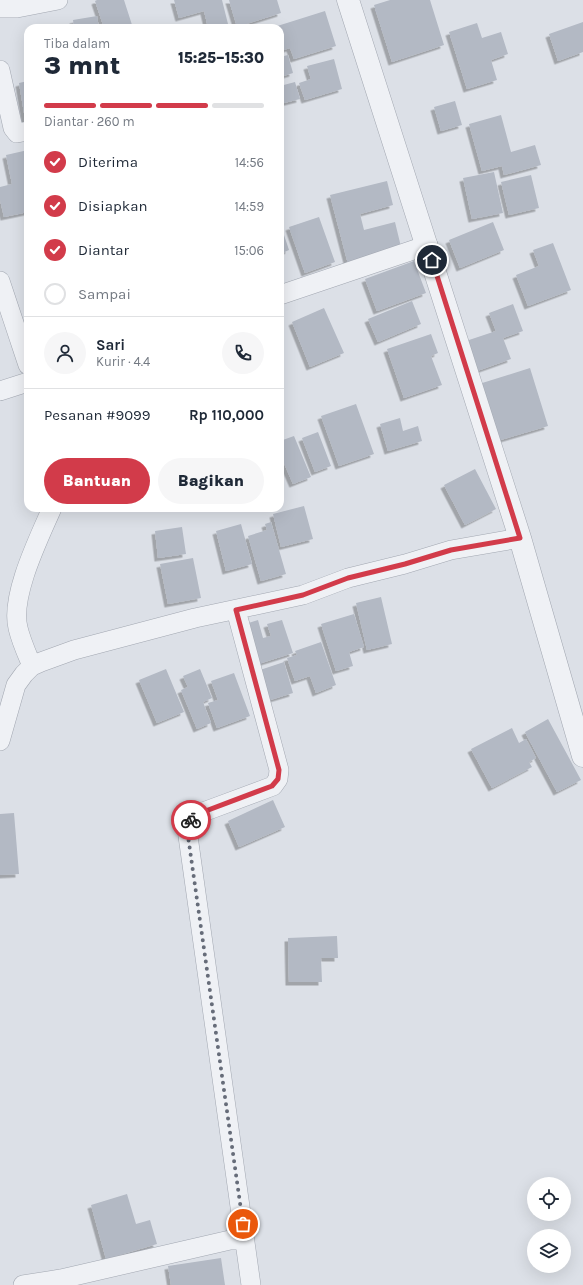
<!DOCTYPE html>
<html lang="id">
<meta charset="utf-8">
<style>
body{margin:0;font-family:Karla,sans-serif;background:#f6f6f7;color:#1f2937;height:100vh;display:flex;flex-direction:column;font-size:15px;white-space:nowrap}
*{box-sizing:border-box;margin:0}
p{font-size:13px;color:#747a83}
.icon{flex:none;width:22px;height:22px;fill:none;stroke:currentColor;stroke-width:2;stroke-linecap:round;stroke-linejoin:round}
.map{position:relative;flex:1;overflow:hidden}
.side{position:absolute;left:24px;top:24px;width:260px;height:488px;display:flex;flex-direction:column;background:#fff;border-radius:12px;box-shadow:0 4px 16px #0002}
.side>*{flex:none}
.tools{position:absolute;left:527px;top:1177px;display:grid;gap:8px}
.tools a{display:grid;place-items:center;width:44px;height:44px;border-radius:50%;background:#fff;box-shadow:0 4px 16px #0002;font-size:20px}
.pin{position:absolute;display:grid;place-items:center;width:34px;height:34px;color:#fff;margin:-17px;border:2px solid #fff;border-radius:50%;box-shadow:0 1px 4px #0007}
.courier{position:absolute;display:grid;place-items:center;width:40px;height:40px;margin:-20px;border:3px solid #d23b4a;border-radius:50%;background:#fff;color:#222;box-shadow:0 1px 5px #0007}
.head em{font-style:normal;font-weight:800}
.head div{display:flex;flex-direction:column-reverse}
.head{display:flex;align-items:center;justify-content:space-between;height:68px;padding:0 20px}
h1{font-size:26px;font-weight:800;line-height:30px}
.bar{display:grid;grid-template-columns:repeat(4,1fr);gap:6px 4px;align-content:center;height:48px;padding:0 20px}
.bar i{height:5px;border-radius:3px;background:#e0e1e3}
.bar .on{background:#d23b4a}
.bar p{grid-column:span 4}
.line{display:flex;align-items:center;gap:10px;padding:0 20px;border-top:1px solid #e0e1e3}
.line div{flex:1}
.round{display:grid;place-items:center;flex:none;width:42px;height:42px;border-radius:21px;background:#f6f6f7}
ol{padding:0 20px;list-style:none}
li{display:flex;align-items:center;gap:12px;height:44px}
li p{margin-inline-start:auto}
li .icon{padding:4px;border-radius:50%;background:#d23b4a;color:#fff;stroke-width:4}
li:last-child{color:#747a83}
li i{width:22px;height:22px;border:2px solid #e0e1e3;border-radius:50%}
.action{display:flex;gap:8px;margin-top:auto;padding:8px 20px}
.action a{flex:1;height:46px;border-radius:24px;background:#d23b4a;color:#fff;font-size:16px;font-weight:800;line-height:46px;text-align:center}
.action a+a{background:#f6f6f7;color:#1f2937}
.map>svg:first-child{display:block}
</style>
<div class="map">
<svg width="583" height="1285" viewBox="0 0 583 1285">
<defs>
<filter id="shadow"><feDropShadow dx="-3.5" dy="3.5" stdDeviation="0" flood-color="#0004"/></filter>
</defs>
<rect width="100%" height="100%" fill="#dce0e7"/>
<path fill="#b3b9c4" filter="url(#shadow)" d="M97,0H124L133,28H104L95,1Z
M174,0H222L229,28H208L204,11L179,18Z
M229,0H277L281,13L237,27Z
M390,0H430L444,45L392,62L374,5Z
M325,11L336,46L294,59L290,48L280,51V28H271Z
M97,16L99,28H74L73,20Z
M583,22V52L558,61L549,34Z
M477,23L482,38L501,32L508,54L491,60L497,80L467,89L449,32Z
M66,24L67,28H46V27Z
M288,55L293,73L280,77V57Z
M334,59L342,89L305,100L299,83L311,79L307,66Z
M28,81V119H25L19,83Z
M295,82L300,99L280,104V86Z
M455,101L462,125L441,131L434,107Z
M501,115L511,152L535,145L541,165L504,175L502,166L482,171L469,124Z
M28,150V212L4,217L0,200V187L12,184L6,155Z
M494,172L503,213L472,219L463,178Z
M531,175L539,208L509,215L501,182Z
M387,181L393,205L360,214L364,230L395,222L402,251L348,264L330,195Z
M319,217L335,262L305,273L289,227Z
M493,222L504,250L460,268L449,240Z
M282,229L289,250L280,254V230Z
M553,243L571,290L528,306L516,275L539,266L533,250Z
M414,261L426,293L377,311L365,279Z
M412,301L421,324L378,342L368,319Z
M513,304L523,331L503,338L511,359L477,371L466,341L496,331L489,313Z
M324,308L344,353L310,367L292,322Z
M431,334L438,353L431,356L442,385L404,398L387,349Z
M530,368L548,426L497,441L479,384Z
M356,404L374,454L339,466L321,416Z
M400,418L403,431L418,426L422,441L388,451L380,424Z
M318,432L331,466L315,472L302,438Z
M294,436L311,477L293,484L280,454V441Z
M475,469L496,509L465,525L444,485Z
M304,506L313,539L281,547L273,514Z
M271,522L286,574L261,581L248,536L267,530L265,524Z
M241,524L252,564L226,571L216,531Z
M182,527L186,554L158,558L155,531Z
M193,558L201,598L168,604L160,564Z
M381,597L392,644L367,650L356,603Z
M354,614L364,647L349,652L353,666L336,671L321,624Z
M258,620L263,638L271,636L267,624L282,620L293,653L255,665L242,625Z
M321,642L336,685L316,693L310,676L295,681L287,658L297,655L295,651Z
M284,662L293,693L270,700L260,670Z
M166,669L184,712L157,723L139,680Z
M200,669L212,698L203,702L211,723L197,729L181,690L188,687L183,676Z
M234,673L250,716L217,728L208,703L218,700L211,681Z
M548,719L581,780L557,792L525,732Z
M512,728L519,743L526,739L536,758L529,762L532,767L492,788L471,749Z
M273,800L285,827L239,847L228,821Z
M14,813L19,874L0,875V814Z
M337,936L338,958H321L322,982H289L288,938Z
M127,1194L136,1224L150,1220L157,1244L106,1259L91,1205Z
M221,1258L225,1285H171L168,1266Z"/>
<g fill="none" stroke-linecap="round" stroke-linejoin="round">
<defs>
<path id="minor" d="M0,8H17L58,0
M0,70L13,128L17,133L28,131
M0,281L28,365
M280,295L428,245
M0,391L28,382
M236,610L279,770L278,779L273,786L195,815L189,823L187,829L251,1285
M32,666C27,654 21,641 18,628C10,596 39,538 52,508
M0,741L16,685L24,674L32,666L41,662L74,650L195,618L303,595L348,578L405,564L451,550L520,538
M23,1285L61,1279L230,1240H245"/>
<path id="tertiary" d="M348,0L520,538L583,756"/>
</defs>
<use href="#minor" stroke="#a2a7b1" stroke-width="20"/>
<use href="#tertiary" stroke="#a2a7b1" stroke-width="23"/>
<use href="#minor" stroke="#eff1f5" stroke-width="19"/>
<use href="#tertiary" stroke="#eff1f5" stroke-width="22"/>
</g>
<g fill="none" stroke-linecap="round" stroke-linejoin="round">
<path stroke="#666c79" stroke-width="4" stroke-dasharray="0 7.2" d="M191,820L189,822L187,829L243,1224"/>
<path stroke="#d23b4a" stroke-width="5" d="M191,820L195,815L272,786L278,779L279,770L236,610L303,595L348,578L405,564L451,550L520,538L432,260"/>
</g>
</svg>
<div class="tools">
<a><svg class="icon" aria-label="locate" viewBox="0 0 24 24"><circle cx="12" cy="12" r="6"/><path d="M12 2v4M12 18v4M2 12h4M18 12h4"/></svg></a>
<a><svg class="icon" aria-label="layers" viewBox="0 0 24 24"><path d="M12 4l9 5-9 5-9-5zM3 14l9 5 9-5"/></svg></a>
</div>
<div class="pin" style="left:243px;top:1224px;background:#ea580c"><svg class="icon" aria-label="bag" viewBox="0 0 24 24"><path d="M5 8h14l-1 12H6zM9 8a3 3 0 0 1 6 0"/></svg></div>
<div class="pin" style="left:432px;top:260px;background:#1f2937"><svg class="icon" aria-label="home" viewBox="0 0 24 24"><path d="M3 11l9-7 9 7M6 9v11h12V9"/></svg></div>
<div class="courier" style="left:191px;top:820px"><svg class="icon" aria-label="bike" viewBox="0 0 24 24"><circle cx="6" cy="16" r="4"/><circle cx="18" cy="16" r="4"/><path d="M6 16l4-8h5l3 8M10 8l3 8H6M13 5h3"/></svg></div>
<section class="side">
<div class="head"><div><h1>3 mnt</h1><p>Tiba dalam</p></div><em>15:25–15:30</em></div>
<div class="bar"><i class="on"></i><i class="on"></i><i class="on"></i><i></i><p>Diantar · 260 m</p></div>
<ol>
<li><svg class="icon" aria-label="check" viewBox="0 0 24 24"><path d="M5 12l5 5 9-10"/></svg>Diterima<p>14:56</p></li>
<li><svg class="icon" aria-label="check" viewBox="0 0 24 24"><path d="M5 12l5 5 9-10"/></svg>Disiapkan<p>14:59</p></li>
<li><svg class="icon" aria-label="check" viewBox="0 0 24 24"><path d="M5 12l5 5 9-10"/></svg>Diantar<p>15:06</p></li>
<li><i></i>Sampai</li>
</ol>
<div class="line" style="height:72px"><a class="round"><svg class="icon" aria-label="person" viewBox="0 0 24 24"><circle cx="12" cy="8" r="4"/><path d="M4 21q1-7 8-7t8 7"/></svg></a><div><b>Sari</b><p>Kurir · 4.4</p></div><a class="round"><svg class="icon" aria-label="phone" viewBox="0 0 24 24"><path d="M5 4h4l2 5-3 2q2 4 5 5l2-3 5 2v4C11 20 4 13 5 4z"/></svg></a></div>
<div class="line" style="height:52px"><div>Pesanan #9099</div><b>Rp 110,000</b></div>
<div class="action"><a>Bantuan</a><a>Bagikan</a></div>
</section>
</div>
